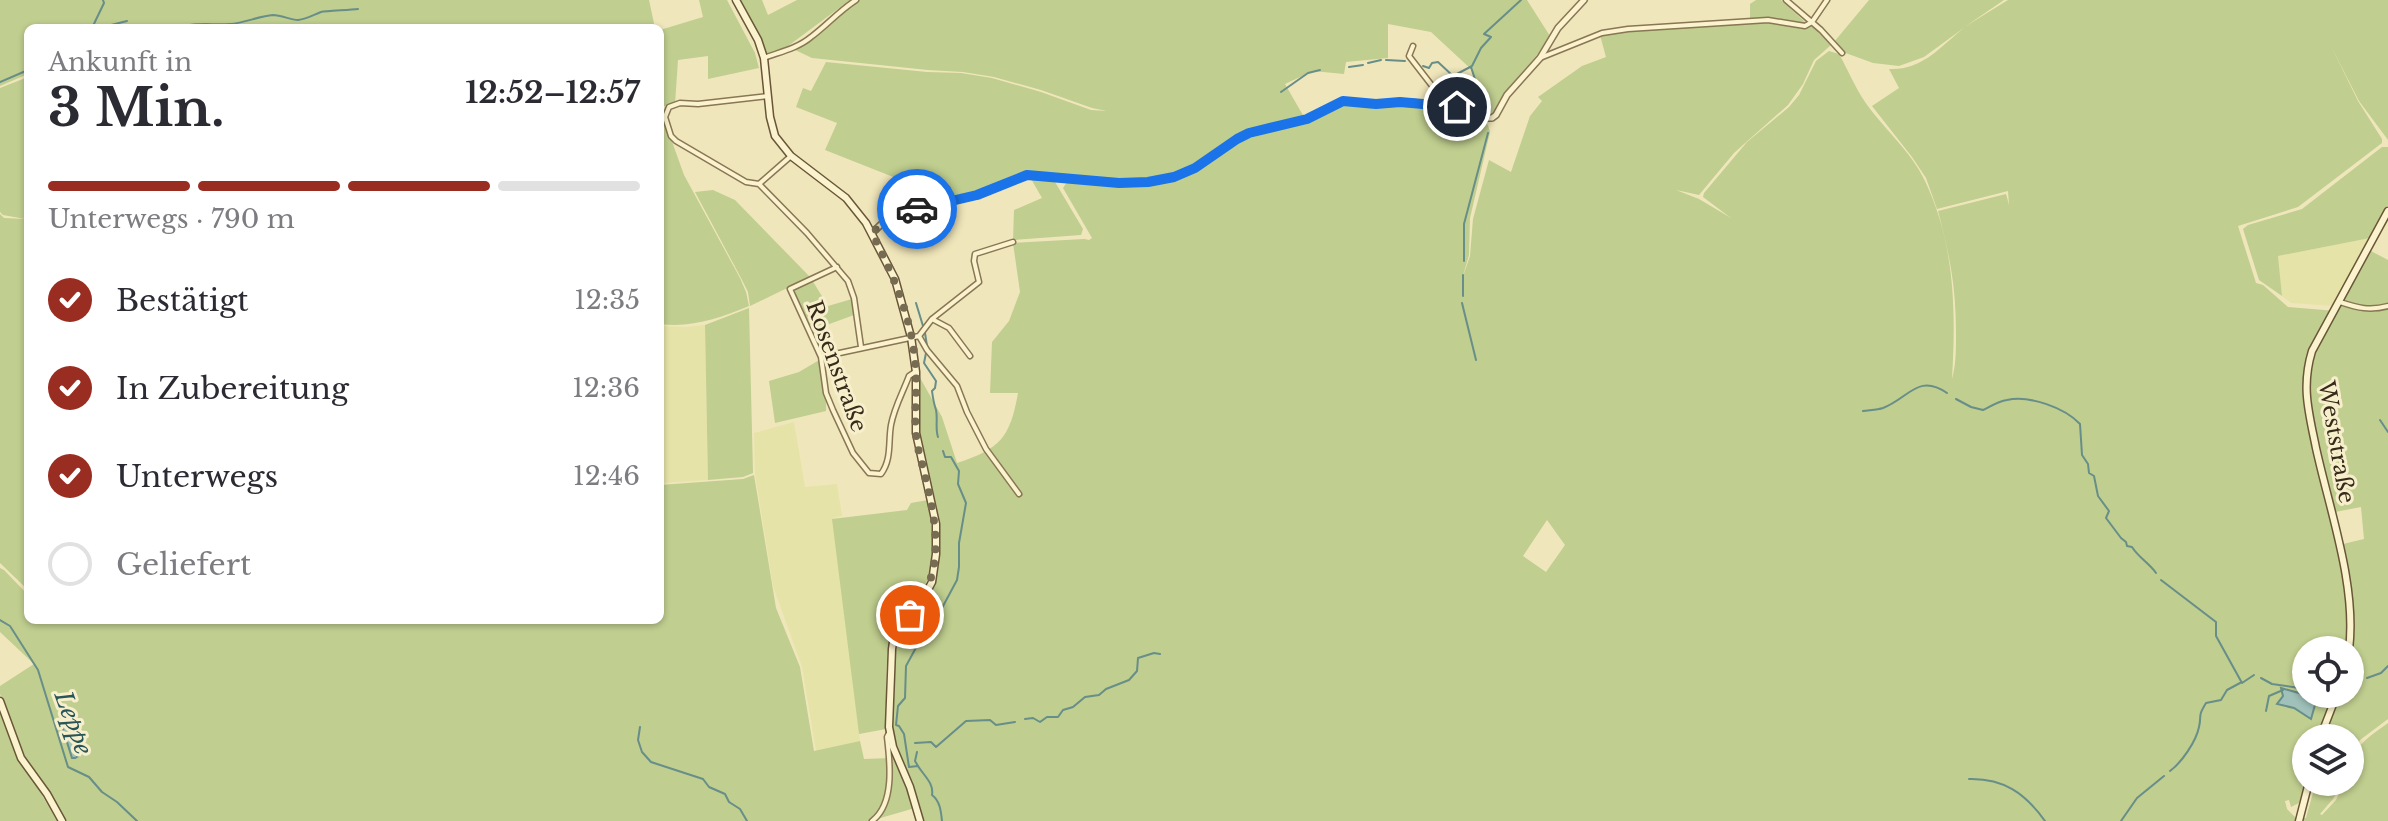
<!DOCTYPE html>
<html lang="de">
<meta charset="utf-8">
<style>
body{margin:0;font-family:"Libre Baskerville",serif;background:#f7f7f7;color:#2b2b33;height:100vh;display:flex;flex-direction:column;font-size:30px;white-space:nowrap}
*{box-sizing:border-box;margin:0}
p{font-size:26px;color:#7c7c81}
.icon{flex:none;width:44px;height:44px;fill:none;stroke:currentColor;stroke-width:2;stroke-linecap:round;stroke-linejoin:round}
.map{position:relative;flex:1;overflow:hidden}
.panel{position:absolute;left:24px;top:24px;width:640px;height:600px;display:flex;flex-direction:column;background:#fff;border-radius:12px;box-shadow:0 2px 6px #0004}
.panel>*{flex:none}
.buttons{position:absolute;left:2292px;top:636px;display:grid;gap:16px}
.buttons a{display:grid;place-items:center;width:72px;height:72px;border-radius:50%;background:#fff;box-shadow:0 2px 6px #0004;font-size:40px}
.pin{position:absolute;display:grid;place-items:center;width:68px;height:68px;color:#fff;margin:-34px;border:4px solid #fff;border-radius:50%;box-shadow:0 2px 8px #0007}
.courier{position:absolute;display:grid;place-items:center;width:80px;height:80px;margin:-40px;border:6px solid #1a73e8;border-radius:50%;background:#fff;color:#222;box-shadow:0 2px 10px #0007}
.overview em{font-style:normal;font-weight:800}
.overview div{display:flex;flex-direction:column-reverse}
.overview{display:flex;align-items:center;justify-content:space-between;height:136px;padding:0 24px}
h1{font-size:52px;font-weight:800;line-height:60px}
.bar{display:grid;grid-template-columns:repeat(4,1fr);gap:12px 8px;align-content:center;height:96px;padding:0 24px}
.bar i{height:10px;border-radius:6px;background:#e1e1e2}
.bar .selected{background:#9a2d21}
.bar p{grid-column:span 4}
ol{padding:0 24px;list-style:none}
li{display:flex;align-items:center;gap:24px;height:88px}
li p{margin-inline-start:auto}
li .icon{padding:8px;border-radius:50%;background:#9a2d21;color:#fff;stroke-width:4}
li:last-child{color:#7c7c81}
li i{width:44px;height:44px;border:4px solid #e1e1e2;border-radius:50%}
.map>svg:first-child{display:block}
</style>
<div class="map">
<svg width="2388" height="821" viewBox="0 0 2388 821">
<rect width="100%" height="100%" fill="#f0e6bb"/>
<path fill="#e6e3a8" d="M2370,238L2333,306L2291,303L2282,296L2278,256Z
M705,325L708,480L660,483V326L686,327Z
M794,422L805,487L837,484L842,516L833,518L860,741L816,751L802,667L773,586L755,474L754,433Z"/>
<path fill="#c0ce8f" fill-rule="evenodd" d="M0,0H649L655,28H28V74L0,86Z
M699,0H727L755,53L759,68L708,79V56L678,60L675,104L664,106L660,101V30L703,17Z
M740,0H762L768,15L797,0H850L788,46L767,54Z
M860,0H1527L1550,36C1537,57 1522,73 1507,91C1500,100 1498,111 1488,116L1480,115L1472,70L1431,32L1388,24V58L1346,62L1344,74L1313,71L1285,84L1304,117L1237,137L1190,168L1172,175L1148,180L1119,181L1027,173L942,202L904,209L911,184L825,150L837,123L796,107L803,88L811,91L826,62L927,72L961,73L992,78L1041,92L1091,110L1107,111L1092,108L1041,90L994,77L963,72L928,70L812,58L793,49L850,5Z
M1756,0H1781L1806,23L1787,20L1750,18V4Z
M1869,0H2004L1966,26L2008,0H2388V140L2359,101L2331,46L2358,101L2382,139V143L2298,207L2238,226L2256,283L2263,285L2288,307L2336,311L2339,305L2375,312L2388,309V719L2360,740L2350,758V738H2328V734L2316,738H2306C2306,761 2307,782 2299,803L2291,807L2289,800L2285,801L2287,809L2296,818H2306L2316,782H2343L2333,799L2320,814L2322,815L2336,800L2345,782H2350C2350,748 2362,742 2388,723V821H923L913,786L901,762L892,731L895,643L899,634L923,604L934,585L938,553L935,502L919,433V376L942,417L957,463C1000,449 1010,438 1018,393H990L992,342L1009,321L1020,292L1013,243L1084,239L1089,240L1092,238L1063,188L1067,182L1146,186L1177,179L1198,169L1237,142L1303,122L1337,106L1408,105L1454,108L1488,125L1490,132L1470,218L1469,255L1462,279L1470,256L1473,219L1489,160L1511,172L1530,116L1542,101L1538,97L1582,66L1606,57L1600,35L1628,30L1768,22L1804,29L1812,25L1831,45L1814,60L1803,84L1788,105L1734,153L1699,195L1676,190L1699,199L1731,218L1703,197L1704,193L1747,142L1789,107L1799,95L1816,61L1829,51L1839,54C1848,70 1855,87 1865,102C1884,129 1911,151 1925,181C1955,244 1956,311 1952,379C1956,365 1956,350 1956,335C1956,286 1950,257 1938,211L2006,194L2009,205L2008,191L1937,209L1926,178L1912,157L1872,106L1899,88L1889,69C1922,71 1941,46 1965,27L1924,57L1899,66L1873,63L1843,52L1834,42ZM2361,507L2364,539L2343,544L2335,512ZM1547,520L1565,545L1546,572L1523,556ZM2306,650H2350V694H2306Z
M28,77V590L0,563V214L4,218L25,219L3,215L0,212V88Z
M660,108L684,175L740,278L746,292L749,306C720,318 692,328 660,324Z
M2382,147H2388V205L2370,238L2278,256L2282,296L2259,280L2243,229L2248,225L2302,209Z
M1030,177L1055,182L1083,229L1081,235L1013,240L1014,210L1042,198Z
M713,190L735,200L810,277L750,306L748,292L741,278L695,192Z
M2369,250L2388,260V304C2371,309 2359,307 2343,300Z
M812,280L828,306L852,299L854,315L813,330L793,290Z
M749,308L753,473L743,477L708,480L705,325Z
M821,359C822,373 827,400 826,411L775,423L769,381L799,372Z
M754,475L776,608L800,667L814,751L860,741L864,759L891,758V749L915,808L870,821H65L20,748L0,694V686L34,664L0,632V568L4,570L28,595V620H660V485L743,479Z
M928,500C934,534 937,573 916,602C908,613 896,623 891,636C884,660 887,703 886,729L859,734L832,519L907,510L911,503Z
M0,708L10,740L57,821H0Z"/>
<path fill="#9fc1ba" stroke="#678e89" stroke-width="2" d="M2281,688L2317,698L2311,719L2294,708L2277,704L2283,696Z
M67,720L78,736L85,752L75,758H72L61,723Z"/>
<g fill="none" stroke-linecap="round" stroke-linejoin="round">
<path stroke="#678e89" stroke-width="2" d="M137,25L163,28
M92,28L104,3L103,0
M99,28L127,21
M175,28C192,22 211,25 230,24C245,23 259,16 273,15C282,15 290,20 298,20C307,19 313,15 321,12C326,11 350,10 358,9
M1386,60L1405,61
M1368,63L1381,60
M1423,66L1429,68L1432,63L1438,62L1453,76L1472,66L1481,48L1491,37L1484,34L1521,0
M1349,67L1363,65
M1471,67L1484,107L1489,110L1488,115
M0,82L28,70
M1281,92L1308,73L1320,70
M1464,261V224L1488,133
M1463,296V275
M916,303L923,326
M1462,303L1476,360
M925,333L927,346
M926,353L924,363L936,381L935,388L932,391C933,399 934,404 936,410C938,419 935,428 938,437
M1956,399L1971,407L1983,410C1991,406 1999,401 2007,400C2030,395 2065,408 2080,424L2082,455L2088,464L2089,473L2094,476L2098,496L2109,511L2106,518L2121,538L2126,542L2127,546L2132,547C2139,558 2149,563 2156,573
M1863,411C1869,410 1877,410 1883,408C1909,398 1918,373 1947,393
M2380,420L2388,432
M2161,580L2216,622V636L2242,683L2254,675
M0,620L10,626L38,670L68,767L89,777L102,792L117,802L137,821
M2261,678L2272,684L2306,689
M2367,678L2381,673L2388,666
M2266,711L2269,696L2283,690
M1025,719L1033,718L1040,722L1047,717H1058L1063,710L1073,707L1085,697L1099,695L1106,689L1129,680L1137,671L1138,658L1154,653L1160,654
M640,727L638,740L642,752L651,762L703,779L709,787L725,794L729,802L740,809L747,821
M915,743L931,742L936,747L966,721L990,720L996,725L1015,722
M917,752L915,761L918,766
M2170,771C2181,763 2196,742 2199,727C2202,714 2197,718 2206,703L2221,700L2227,690L2240,683
M1969,779C2003,778 2025,793 2045,821
M942,821C941,811 940,801 932,795C934,783 924,776 918,766L909,767L904,734L899,726L896,725L898,706L905,698L906,666L918,644L927,636L957,580L959,567V543L966,503L958,484L959,471L951,457H945L943,451
M2121,821L2137,798L2164,776"/>
<defs>
<path id="minor" d="M1786,0L1821,30L1842,53
M1413,46L1409,56L1433,87L1454,102L1457,107
M764,58C780,52 798,48 811,37C827,25 839,11 856,0
M1540,58L1602,33L1628,29L1768,20L1805,26L1812,22L1827,0
M791,156L759,184L807,233L848,281L854,298L861,347
M759,184L746,182L676,141L671,136L665,117L669,107L680,103L698,104L768,96
M837,267L790,289L821,357L826,393L833,410L853,453L869,473L881,474C892,459 888,442 891,425C894,408 903,392 909,376L915,372
M2340,302C2358,308 2370,311 2388,306
M932,319L949,328L970,356
M919,336L927,350L957,386L967,412L986,449L1019,494
M821,357L919,336L932,319L979,282L974,261L975,254L1013,242
M872,821C895,804 890,762 887,737L889,733"/>
<path id="tertiary" d="M872,233L888,218L896,214L977,195L1027,175L1119,183L1148,182L1174,177L1195,168L1237,139L1249,133L1307,119L1343,101L1376,104L1408,102L1457,107L1481,118H1492L1496,115L1507,95L1540,58L1558,28L1584,0"/>
<path id="secondary" d="M736,0L758,40L764,58L770,117L775,136L791,156L846,198L866,223L895,279L911,337L916,372V433L936,524V554L932,582L921,603L894,636L892,649L889,727L893,747L910,787L920,821
M2349,650C2357,586 2330,512 2316,448C2309,413 2301,387 2312,351L2388,211
M0,701L21,758L47,794L62,821
M2320,738L2337,694
M2299,821L2309,782"/>
</defs>
<use href="#minor" stroke="#887654" stroke-width="7"/>
<use href="#tertiary" stroke="#887654" stroke-width="8"/>
<use href="#secondary" stroke="#695638" stroke-width="9"/>
<use href="#minor" stroke="#fbf3ce" stroke-width="4"/>
<use href="#tertiary" stroke="#fbf3ce" stroke-width="5"/>
<use href="#secondary" stroke="#fbf3ce" stroke-width="6"/>
</g>
<g fill="none" stroke-linecap="round" stroke-linejoin="round">
<path stroke="#776c52" stroke-width="8" stroke-dasharray="0 14.4" d="M910,615C946,574 937,525 925,476C922,462 917,448 916,434C914,414 917,393 916,372C913,320 895,279 872,233L888,218L917,209"/>
<path stroke="#1a73e8" stroke-width="10" d="M917,209L977,195L1027,175L1119,183L1148,182L1174,177L1195,168L1237,139L1249,133L1307,119L1343,101L1376,104L1400,102L1457,107"/>
</g>
<g text-anchor="middle" stroke-width="6" stroke-linejoin="round" paint-order="stroke">
<g font-size="22" fill="#362b1a" stroke="#f7efcb">
<text transform="translate(837 366) rotate(70)" y="8">Rosenstraße</text>
<text transform="translate(2337 442) rotate(80)" y="8">Weststraße</text>
</g>
<g font-size="24" font-style="italic" fill="#285557" stroke="#f7efcb">
<text transform="translate(73 723) rotate(70)" y="8">Leppe</text>
</g>
</g>
</svg>
<div class="buttons">
<a><svg class="icon" aria-label="locate" viewBox="0 0 24 24"><circle cx="12" cy="12" r="6"/><path d="M12 2v4M12 18v4M2 12h4M18 12h4"/></svg></a>
<a><svg class="icon" aria-label="layers" viewBox="0 0 24 24"><path d="M12 4l9 5-9 5-9-5zM3 14l9 5 9-5"/></svg></a>
</div>
<div class="pin" style="left:910px;top:615px;background:#ea580c"><svg class="icon" aria-label="bag" viewBox="0 0 24 24"><path d="M5 8h14l-1 12H6zM9 8a3 3 0 0 1 6 0"/></svg></div>
<div class="pin" style="left:1457px;top:107px;background:#1f2937"><svg class="icon" aria-label="home" viewBox="0 0 24 24"><path d="M3 11l9-7 9 7M6 9v11h12V9"/></svg></div>
<div class="courier" style="left:917px;top:209px"><svg class="icon" aria-label="car" viewBox="0 0 24 24"><path d="M5 17H2v-5l4-1 3-4h7l3 4 3 1v5h-3M9 17h6M6 11h13"/><circle cx="7" cy="17" r="2"/><circle cx="17" cy="17" r="2"/></svg></div>
<section class="panel">
<div class="overview"><div><h1>3 Min.</h1><p>Ankunft in</p></div><em>12:52–12:57</em></div>
<div class="bar"><i class="selected"></i><i class="selected"></i><i class="selected"></i><i></i><p>Unterwegs · 790 m</p></div>
<ol>
<li><svg class="icon" aria-label="check" viewBox="0 0 24 24"><path d="M5 12l5 5 9-10"/></svg>Bestätigt<p>12:35</p></li>
<li><svg class="icon" aria-label="check" viewBox="0 0 24 24"><path d="M5 12l5 5 9-10"/></svg>In Zubereitung<p>12:36</p></li>
<li><svg class="icon" aria-label="check" viewBox="0 0 24 24"><path d="M5 12l5 5 9-10"/></svg>Unterwegs<p>12:46</p></li>
<li><i></i>Geliefert</li>
</ol>
</section>
</div>
